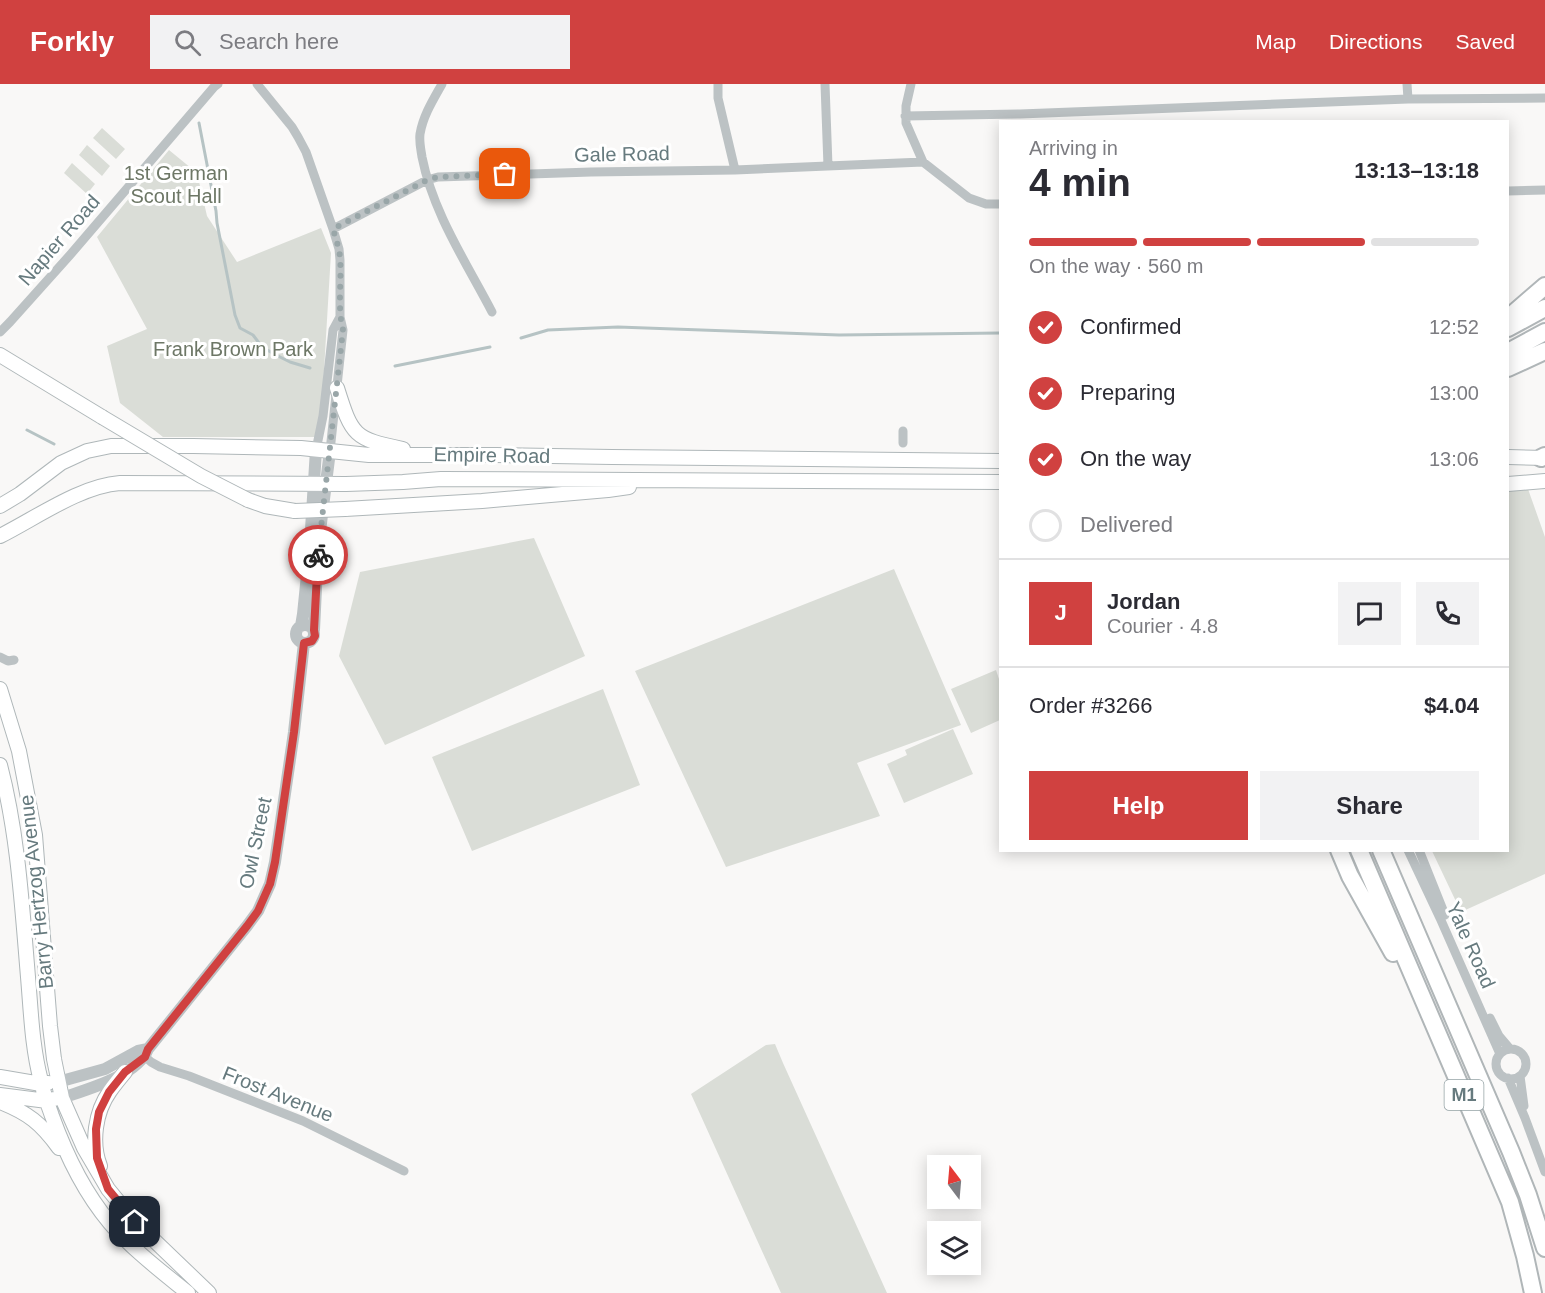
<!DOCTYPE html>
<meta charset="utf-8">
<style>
body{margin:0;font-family:Arial,sans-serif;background:#f2f2f3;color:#2b2b33;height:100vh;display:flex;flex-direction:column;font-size:22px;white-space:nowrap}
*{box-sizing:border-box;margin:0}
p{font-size:20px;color:#7c7c81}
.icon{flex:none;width:33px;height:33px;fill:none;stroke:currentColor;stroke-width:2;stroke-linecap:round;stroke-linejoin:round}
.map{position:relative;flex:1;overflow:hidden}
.details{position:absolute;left:999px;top:36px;width:510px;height:732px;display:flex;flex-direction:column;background:#fff;border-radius:0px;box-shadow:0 3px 15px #0003}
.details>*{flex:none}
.needle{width:39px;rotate:344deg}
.buttons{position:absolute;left:927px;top:1071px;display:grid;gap:12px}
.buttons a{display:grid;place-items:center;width:54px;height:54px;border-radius:0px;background:#fff;box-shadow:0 3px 15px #0003;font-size:30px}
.pin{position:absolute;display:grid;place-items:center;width:51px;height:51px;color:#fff;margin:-26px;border-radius:12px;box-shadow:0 3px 9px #0006}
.courier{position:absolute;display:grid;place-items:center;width:60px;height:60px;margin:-30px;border:4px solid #d04140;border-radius:50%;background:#fff;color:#222;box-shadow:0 2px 8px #0007}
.overview em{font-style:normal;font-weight:700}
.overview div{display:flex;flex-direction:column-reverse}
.overview{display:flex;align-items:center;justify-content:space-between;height:102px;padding:0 30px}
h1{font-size:39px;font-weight:700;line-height:45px}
.bar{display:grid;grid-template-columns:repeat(4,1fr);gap:9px 6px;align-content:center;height:72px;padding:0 30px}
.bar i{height:8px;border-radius:4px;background:#e1e1e2}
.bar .on{background:#d04140}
.bar p{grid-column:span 4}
.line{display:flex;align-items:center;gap:15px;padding:0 30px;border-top:2px solid #e1e1e2}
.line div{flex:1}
.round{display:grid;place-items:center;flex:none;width:63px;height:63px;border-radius:0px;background:#f2f2f3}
ol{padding:0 30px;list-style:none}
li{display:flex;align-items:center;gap:18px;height:66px}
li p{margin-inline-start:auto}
li .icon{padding:6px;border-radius:50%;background:#d04140;color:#fff;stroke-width:4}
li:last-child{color:#7c7c81}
li i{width:33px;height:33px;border:3px solid #e1e1e2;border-radius:50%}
.button{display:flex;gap:12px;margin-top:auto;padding:12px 30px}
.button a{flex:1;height:69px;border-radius:0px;background:#d04140;color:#fff;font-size:24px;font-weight:700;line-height:69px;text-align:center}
.button a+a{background:#f2f2f3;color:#2b2b33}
header{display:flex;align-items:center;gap:36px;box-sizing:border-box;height:84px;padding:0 30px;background:#d04140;color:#fff}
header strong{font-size:28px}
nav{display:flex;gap:33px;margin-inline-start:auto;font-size:21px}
.search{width:420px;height:54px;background:#f2f2f3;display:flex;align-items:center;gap:15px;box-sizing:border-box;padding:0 21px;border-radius:0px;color:#7c7c81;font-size:22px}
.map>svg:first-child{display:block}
</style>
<header>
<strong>Forkly</strong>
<div class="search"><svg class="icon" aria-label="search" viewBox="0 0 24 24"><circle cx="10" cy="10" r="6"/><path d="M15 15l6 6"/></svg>Search here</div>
<nav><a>Map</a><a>Directions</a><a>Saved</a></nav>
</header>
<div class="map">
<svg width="1545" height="1209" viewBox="0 0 1545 1209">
<rect width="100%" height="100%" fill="#f9f8f7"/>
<path fill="#daddd7" d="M102,44L125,65L116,75L93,54Z
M87,61L110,82L102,92L79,71Z
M169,66L197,89L207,132L237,178L321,144L331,169L320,353H163L120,319L107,262L147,245L97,153Z
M72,79L95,100L87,110L64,89Z
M1528,405L1545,453V790L1461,828L1432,767L1508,766V407Z
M534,454L585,572L385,661L339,572L360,488Z
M894,485L961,641L857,679L880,732L726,783L635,587Z
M996,586L1000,598V636L971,649L951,605Z
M603,605L640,701L472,767L432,673Z
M953,645L973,690L904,719L887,680L907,671L905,666Z
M775,960L783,979L887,1209H781L691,1010L766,961Z"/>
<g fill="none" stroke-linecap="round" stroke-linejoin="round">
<path stroke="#b6c3c4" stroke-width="3" d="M199,39L216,127L217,139L235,231L240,244L253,251L262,263L276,271L290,278L310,284
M521,254L548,246L618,243L839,251L1000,249
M395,282L490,263
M27,346L54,360"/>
<defs>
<path id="secondary" d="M0,271L102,333
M337,304C352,352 354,355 403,365
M1508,373L1545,374
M1508,400L1545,397
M248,416L265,422L295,427
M0,422L20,410L61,379L87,367L111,362H193L301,364L369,371H496L612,373L1000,377
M345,425L482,417L608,406L629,403
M0,452C36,434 80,402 120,399L346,400L403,398L441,395L1000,398
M0,605L19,667L35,751L50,942L54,975L62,1014L84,1064L108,1105L135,1138L209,1209
M0,681C18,750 22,822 28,893C31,928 32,963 41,997C43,1009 48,1020 52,1032C66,1071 83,1107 110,1139C133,1166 161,1187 188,1209
M0,993L41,1000L48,999
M0,1011L47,1017L54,1015
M0,1018C28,1029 41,1039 59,1064
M100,1082C91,1059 95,1028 110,1007C115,1000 120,994 125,988"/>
<path id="motorway" d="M1508,234L1545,202
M1508,244L1545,224
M1508,268L1545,248
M1508,284L1545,267
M1541,374L1545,372
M1339,766L1350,792L1393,869
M1359,766L1510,1118L1525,1172L1533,1209
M1381,766L1511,1068L1528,1111L1545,1164"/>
</defs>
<use href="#secondary" stroke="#afb7b9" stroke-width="16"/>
<use href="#motorway" stroke="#b0b6b8" stroke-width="20"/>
<path stroke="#bcc2c4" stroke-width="9" d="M257,0L292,43L298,53L306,68L333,145L339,165L340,176V233L343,246L330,367
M442,0C433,16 423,32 420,50C419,58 421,66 422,73C433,129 466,178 492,228
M718,0V14L735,86
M825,0L828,82
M911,0L906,22V39L923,78L969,114L986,120H1000
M1407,0L1408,15
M905,32L1020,30L1408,15L1545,14
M1508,107L1545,106
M333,145L427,96L438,93L591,88L735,86L923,78
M0,248L10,238L70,171L214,3L218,0
M903,359V347
M316,366L323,332L333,246L340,233
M0,573L8,577L14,576
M1408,766L1440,834L1500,970
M1419,766L1445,831
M1490,934L1499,952L1510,965
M1496 980a15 15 0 1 1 30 0a15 15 0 1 1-30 0Z
M140,968L151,978L160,983L189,992L303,1037L404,1087
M1520,992L1524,1022
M1508,994L1525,1034L1545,1088"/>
<path stroke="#bcc2c4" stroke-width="12" d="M296 550a9 9 0 1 1 18 0a9 9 0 1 1-18 0Z
M301,542L303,530L310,461L316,366
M314,546L318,463L330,367
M58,998L105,985L138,967L148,965
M62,1014C88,1005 137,992 148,965L247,842L258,827L270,800L275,778L294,648L304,559"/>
<use href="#secondary" stroke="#fff" stroke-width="14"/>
<use href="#motorway" stroke="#fff" stroke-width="16"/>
<defs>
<path id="secondary-bridge" d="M102,333L201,392L248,416
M295,427L345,425"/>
</defs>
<use href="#secondary-bridge" stroke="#afb7b9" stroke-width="16" stroke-linecap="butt"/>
<use href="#secondary-bridge" stroke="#fff" stroke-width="14"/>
</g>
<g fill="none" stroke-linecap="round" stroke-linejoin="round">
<path stroke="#99a6a8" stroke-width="6" stroke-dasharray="0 10.8" d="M318,471L343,246C337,222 342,198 340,173C339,164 336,155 333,145L427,96L438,93L505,90"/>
<path stroke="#d04140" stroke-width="8" d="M135,1138L108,1105L97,1074L96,1045L99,1028L109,1008L125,988L145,973L148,965L247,842L258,827L270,800L275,778L294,648L304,559L312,557L315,552L314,546L318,471"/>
</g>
<g text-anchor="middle" stroke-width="6" stroke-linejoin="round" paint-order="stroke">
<rect fill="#fff" stroke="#94a2a5" stroke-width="1.5" x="1444.5" y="996" width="39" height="30" rx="4.5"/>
<g font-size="18" font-weight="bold" fill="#667a7e">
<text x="1464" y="1017">M1</text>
</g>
<g font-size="20" fill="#667a7e" stroke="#fff">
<text transform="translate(622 70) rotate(-1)" y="7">Gale Road</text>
<text transform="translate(59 156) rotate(-49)" y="7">Napier Road</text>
<text transform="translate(492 371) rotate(1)" y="7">Empire Road</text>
<text transform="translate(255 759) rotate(-78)" y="7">Owl Street</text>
<text transform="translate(36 808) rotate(-96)" y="7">Barry Hertzog Avenue</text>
<text transform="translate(1471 861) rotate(66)" y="7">Yale Road</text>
<text transform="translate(278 1010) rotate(22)" y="7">Frost Avenue</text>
</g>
<g font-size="20" fill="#6d7766" stroke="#fff">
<text x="176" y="96">1st German<tspan x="176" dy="23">Scout Hall</tspan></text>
<text x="233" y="272">Frank Brown Park</text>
</g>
</g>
</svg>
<div class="buttons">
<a><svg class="needle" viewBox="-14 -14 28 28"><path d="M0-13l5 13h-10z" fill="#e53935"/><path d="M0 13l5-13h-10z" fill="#7c7c81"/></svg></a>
<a><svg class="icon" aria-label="layers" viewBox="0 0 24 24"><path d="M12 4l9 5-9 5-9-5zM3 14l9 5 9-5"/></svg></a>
</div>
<div class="pin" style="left:505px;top:90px;background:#ea580c"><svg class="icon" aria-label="bag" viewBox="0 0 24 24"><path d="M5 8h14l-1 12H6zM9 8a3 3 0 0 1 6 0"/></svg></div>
<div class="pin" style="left:135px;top:1138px;background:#1f2937"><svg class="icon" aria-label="home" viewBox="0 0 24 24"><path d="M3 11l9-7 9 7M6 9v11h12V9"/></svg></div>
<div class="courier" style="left:318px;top:471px"><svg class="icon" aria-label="bike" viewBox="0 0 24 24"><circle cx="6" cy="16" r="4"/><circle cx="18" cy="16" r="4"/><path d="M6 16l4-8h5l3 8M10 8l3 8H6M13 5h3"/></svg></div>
<section class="details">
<div class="overview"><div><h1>4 min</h1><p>Arriving in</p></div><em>13:13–13:18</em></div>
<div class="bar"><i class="on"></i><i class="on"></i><i class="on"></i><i></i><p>On the way · 560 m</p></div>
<ol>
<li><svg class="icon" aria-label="check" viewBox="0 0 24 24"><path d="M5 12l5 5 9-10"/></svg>Confirmed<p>12:52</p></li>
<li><svg class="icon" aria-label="check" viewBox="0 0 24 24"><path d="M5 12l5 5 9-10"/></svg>Preparing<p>13:00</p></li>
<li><svg class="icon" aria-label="check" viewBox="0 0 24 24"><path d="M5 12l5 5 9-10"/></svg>On the way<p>13:06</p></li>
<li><i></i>Delivered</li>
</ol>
<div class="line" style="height:108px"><b class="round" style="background:#d04140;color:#fff">J</b><div><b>Jordan</b><p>Courier · 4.8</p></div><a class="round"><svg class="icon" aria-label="chat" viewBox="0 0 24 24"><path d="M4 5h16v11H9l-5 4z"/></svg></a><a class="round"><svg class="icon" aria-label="phone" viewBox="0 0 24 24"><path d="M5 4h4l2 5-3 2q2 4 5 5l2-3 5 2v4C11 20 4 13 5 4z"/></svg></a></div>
<div class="line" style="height:78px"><div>Order #3266</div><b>$4.04</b></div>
<div class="button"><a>Help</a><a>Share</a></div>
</section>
</div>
